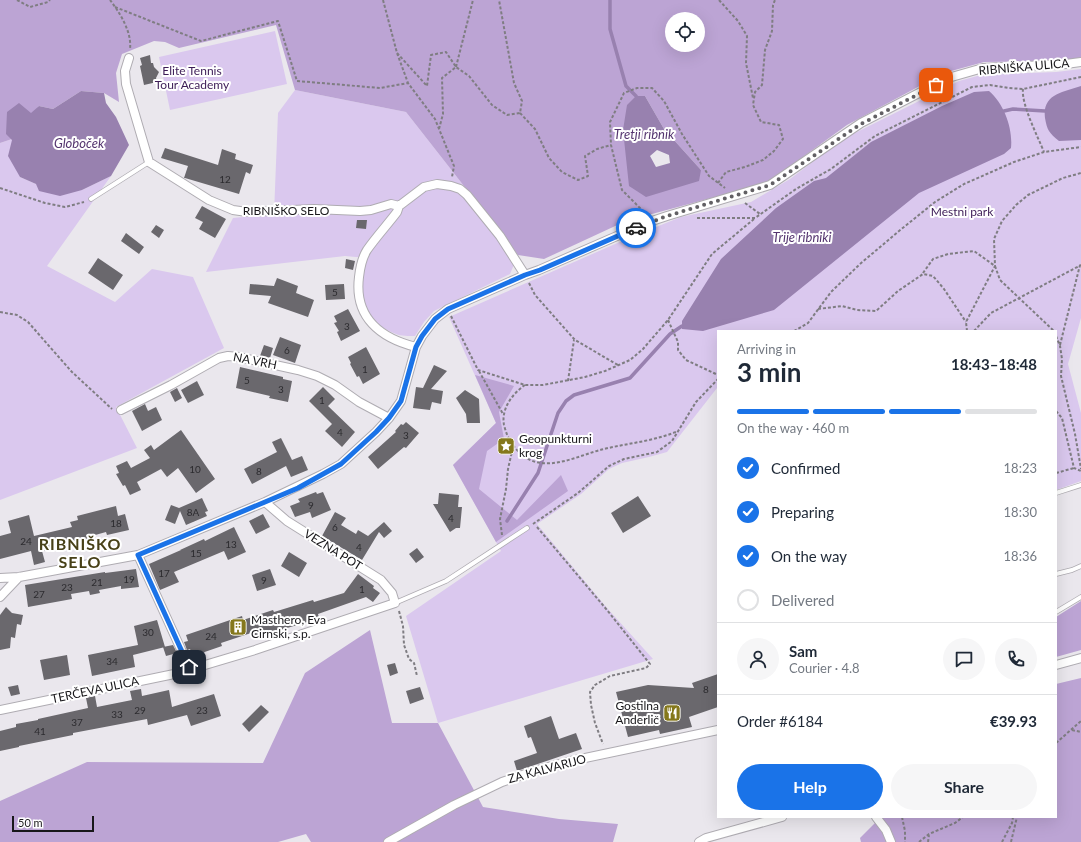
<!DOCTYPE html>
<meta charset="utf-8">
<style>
body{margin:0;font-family:Lato,sans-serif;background:#f6f6f7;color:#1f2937;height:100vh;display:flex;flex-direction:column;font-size:15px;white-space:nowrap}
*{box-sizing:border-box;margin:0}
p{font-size:13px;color:#747a83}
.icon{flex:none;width:22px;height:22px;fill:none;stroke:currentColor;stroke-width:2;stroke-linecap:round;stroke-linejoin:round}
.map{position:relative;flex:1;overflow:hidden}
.side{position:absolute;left:717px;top:330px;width:340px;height:488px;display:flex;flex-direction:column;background:#fff;border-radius:0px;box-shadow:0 4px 16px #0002}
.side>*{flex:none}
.fabs{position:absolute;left:665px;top:12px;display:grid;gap:8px}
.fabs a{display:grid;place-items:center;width:40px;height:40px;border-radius:50%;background:#fff;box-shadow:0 4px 16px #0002;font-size:20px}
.scale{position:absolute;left:12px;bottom:10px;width:82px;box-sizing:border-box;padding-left:4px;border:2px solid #18171a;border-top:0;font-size:11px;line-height:14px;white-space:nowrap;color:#18171a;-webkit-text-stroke:3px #fff;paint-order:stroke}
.pin{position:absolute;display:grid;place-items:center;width:34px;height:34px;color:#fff;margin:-17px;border-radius:8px;box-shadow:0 2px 6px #0006}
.courier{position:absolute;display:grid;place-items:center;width:40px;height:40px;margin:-20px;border:3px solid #1a73e8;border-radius:50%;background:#fff;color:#222;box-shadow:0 1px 5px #0007}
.head em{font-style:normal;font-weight:700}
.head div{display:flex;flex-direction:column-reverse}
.head{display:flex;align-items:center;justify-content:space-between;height:68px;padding:0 20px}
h1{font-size:26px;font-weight:700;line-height:30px}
.bar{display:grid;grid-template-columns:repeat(4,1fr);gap:6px 4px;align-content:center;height:48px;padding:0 20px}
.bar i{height:5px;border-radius:3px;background:#e0e1e3}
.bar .current{background:#1a73e8}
.bar p{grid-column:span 4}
.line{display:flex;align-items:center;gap:10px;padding:0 20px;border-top:1px solid #e0e1e3}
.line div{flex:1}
.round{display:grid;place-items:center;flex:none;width:42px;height:42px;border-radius:21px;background:#f6f6f7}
ol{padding:0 20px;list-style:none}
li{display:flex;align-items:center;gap:12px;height:44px}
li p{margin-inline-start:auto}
li .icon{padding:4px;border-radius:50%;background:#1a73e8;color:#fff;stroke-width:4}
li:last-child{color:#747a83}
li i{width:22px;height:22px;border:2px solid #e0e1e3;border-radius:50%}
.action{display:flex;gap:8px;margin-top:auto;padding:8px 20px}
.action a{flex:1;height:46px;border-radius:24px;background:#1a73e8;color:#fff;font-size:16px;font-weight:700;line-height:46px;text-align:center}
.action a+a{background:#f6f6f7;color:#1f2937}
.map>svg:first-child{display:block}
</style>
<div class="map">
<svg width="1081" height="842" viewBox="0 0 1081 842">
<rect width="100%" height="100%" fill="#eae7ed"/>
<path fill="#dac8ee" d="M275,31L287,84L170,110L159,57Z
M1081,69V318L1068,364L1081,413V481L1056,490V331H718V388H717L667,452L649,457L622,463L609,469L581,494L537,524L607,608L653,659L438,723L406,616L501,551L453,465L496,423L449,317L631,237L681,217L751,202L790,179L843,139L959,81L981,75L1056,72Z
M295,90L406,112L518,255L510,274L434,311L424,322L415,336C409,336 401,336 396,334C370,324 361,306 363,279C363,272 366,265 367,258L345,256L206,272L233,218L274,214L278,113Z
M12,139L20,177L36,184L82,190L111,176L47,266L115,302L152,269L193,277L224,348L116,407L137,448L0,500V143Z"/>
<path fill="#bca4d4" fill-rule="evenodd" d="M0,0H1081V58L1065,61L984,62L944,73L847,125L767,183L626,221L544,259L518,255L406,112L295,90L276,25L179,48L165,42L154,41L122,54L116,73L119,102L104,93L81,91L53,109L39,106L12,139L0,143ZM672,19H698V45H672ZM645,96L664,129L701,170L630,186Z
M475,375L514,386L499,412L504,439L487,451L479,489L517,520L561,475L568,491L496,542L453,465L496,423Z
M1081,601V650L1056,657V617Z
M370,630L392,723H438L483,807L559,819L618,824L613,842H311L306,834L278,842H0V801L87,762L263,763L305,673Z
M1081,678V842H861L860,838L881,817H1056V684Z"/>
<path fill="#9881af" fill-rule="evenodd" d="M1081,86V140L1059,141C1049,133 1047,130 1045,118C1042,94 1063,92 1081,86Z
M81,91L104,93L106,103L116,117L129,145L111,176L82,190L60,196L39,191L36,184L20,177L8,156L12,140L6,134L7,112L19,103L31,113L39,106L53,109Z
M989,91C1004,104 1013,128 1011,148L1004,154L919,193L774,310L703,331L682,329V321L721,259L776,208L814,181L826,178L871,142L942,106L974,92Z
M636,96H645L664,129L701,170L699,181L646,197L629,186L623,130L627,105ZM657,150L669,155L670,163L656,167L650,156Z"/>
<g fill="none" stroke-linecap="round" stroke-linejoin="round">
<path stroke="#9881af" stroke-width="3.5" d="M610,0V29L626,86L636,96
M1004,111L1013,109L1045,111
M507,521L538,473L558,413L566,401L574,395L630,378L670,334L682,326"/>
</g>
<path fill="#6a686d" d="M150,55L151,63H153L154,67L159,72L156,78L157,82L144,85L140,66L142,65L140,58Z
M165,148L218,165L222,149L236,154L235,159L253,165L250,174L246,172L239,194L185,178H184L188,166L161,158Z
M202,206L226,219L215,238L199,229L203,222L195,218Z
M357,220H367L366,229L356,228Z
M156,225L164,230L159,238L151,232Z
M126,233L144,247L139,254L121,241Z
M98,258L123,275L113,290L88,273Z
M346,259L355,261L353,270L345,268Z
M277,278L298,286L296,293L314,300L308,317L268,303L271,296L249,294L250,284L274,286Z
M344,284L345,299L326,300L325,285Z
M348,309L360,331L341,341L337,332L339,331L334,323L337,322L334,316Z
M280,337L301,345L295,363L273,355Z
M264,345L273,348L270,358L260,356Z
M366,347L380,374L363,384L359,376L357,377L350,364L351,363L348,357Z
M434,365L447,371L431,389L443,391L441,404L432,402L430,410L413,408L416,387L423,388Z
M240,367L283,377V379L292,381L288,402L269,398L270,396L236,388Z
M197,381L204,395L188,403L181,390Z
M323,387L335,399L328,406L355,432L342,447L325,431L332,424L309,401Z
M177,388L182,398L175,402L170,392Z
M465,390L479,399L480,423H467L466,414L456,398Z
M145,404L148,411L156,407L162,420L142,431L132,411Z
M406,422L419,433L406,448L404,447L378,469L368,457L396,432L395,431L401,424L403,425Z
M181,430L215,479L196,493L178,468L167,477L161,469L137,482L141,490L130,495L125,485L123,486L116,474L119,473L116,466L127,461L131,468L150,458L144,450L151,445L154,450Z
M281,438L292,460L302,456L308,470L291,477L286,466L252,484L244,469L277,452L272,442Z
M316,492L317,494L323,492L331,510L312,518L310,512L295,517L290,506L300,502L298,499Z
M439,493L459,495L458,507H462L460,528H456L450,532L433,504H438Z
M638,496L651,516L623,533L611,513Z
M202,498L208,511L205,512L207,516L186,525L180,511L175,524L165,520L171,505L179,508Z
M116,506L118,516L125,514L129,530L107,535L106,532L88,537V540L42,551L45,562L34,565L31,551L0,559V536L11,533L8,521L29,515L34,536L72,527L70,522L78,520L77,516Z
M335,512L346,518L341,525L356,534L358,530L368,536L384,522L392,531L384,538L379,532L362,560L322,536Z
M263,514L270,527L256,534L249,521Z
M234,527L246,552L228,560L224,551L174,572L179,582L160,590L149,564L181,550H180L204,539L205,541Z
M417,548L424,557L416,563L409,554Z
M289,552L307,563L299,577L281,566Z
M136,569L139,587L121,589V586L99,590L100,593L90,595L89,591L71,594L72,599L28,607L25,585L105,572V573Z
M270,569L276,585L257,591L252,575Z
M358,574L374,586L373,588L380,593L373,602L366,597L318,614L319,618L304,623L253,638L251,633L221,643L222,646L193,656L190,649L187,650L184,642L188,641L186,635L242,616L243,620L273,610L274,612L313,600L314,602L344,593Z
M6,607L12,613L23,615L21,625L17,624L15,638L11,637L10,648L0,650V615Z
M157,620L165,647L133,655L135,667L92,676L88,655L138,645L134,626Z
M173,645L177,653L166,656L163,647Z
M67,655L70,675L44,680L40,660Z
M395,663L398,673L390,676L387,665Z
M718,674V707L689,717L692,727L660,734L659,730L628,737L616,692L648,685L694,688L692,683Z
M18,685L20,694L11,696L8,687Z
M420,687L424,699L410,704L406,691Z
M141,689L142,696L169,690L172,707L214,694L221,716L191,726L187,715L148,725L147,719L73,733V735L19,746V747L0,751V731L16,727V724L38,720V719L88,708L86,698L95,696L97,707L132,700L130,691Z
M261,705L269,712L249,732L242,724Z
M551,716L559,739L576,733L582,749L517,771L514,761L537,753L531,737L528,738L524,726Z"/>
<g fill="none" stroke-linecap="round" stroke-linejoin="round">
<defs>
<path id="service" d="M91,199L149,162
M1056,493L1081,485
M1056,574L1072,570L1081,566
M395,603L446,581L527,528
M1056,612L1081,597"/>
<path id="minor" d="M129,58L125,71L126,84L149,162L209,200L233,210L247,212L314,209L360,211L371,210L391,204L399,206
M399,206L397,212C388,224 376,237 367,250C362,258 360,268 359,277C354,317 380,338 416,347
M399,206L424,187L437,184L451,186L460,189L467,195L500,236L525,275
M121,410L171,385L219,358L228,356L239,357L298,370L317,376L335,385L359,402L389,418
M138,555L189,667
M0,578L19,577L138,555L265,502L323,474L341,464L376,432L389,418L401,401L416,347L422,336L435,319L448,309L525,275L539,270L649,222L667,216L770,185L861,123L948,78L983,68L1066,64L1081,62
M0,597L19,577
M1056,665L1081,658
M0,710L179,673L189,667L195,668L255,650L395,603L392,593L381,580L287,521L265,502
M876,817L886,830L891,842
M388,842L454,805L502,782L537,770L571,761L718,730
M699,842L706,838L782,817"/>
</defs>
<use href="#service" stroke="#afacb2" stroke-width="5.5"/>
<use href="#minor" stroke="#afacb2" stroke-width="10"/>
<path stroke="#7f7d82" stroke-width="2" stroke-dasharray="3 2" stroke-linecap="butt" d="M17,0L30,7L48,2L50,0
M110,0C120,13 132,32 130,49
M383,0L397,53L408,83
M719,0L738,21L747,36L746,63L753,98
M115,7L201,41L278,21L297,81L380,88L408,83L435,119L454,166L452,177
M397,53L427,86L431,55L446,52L456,67
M456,67L473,0
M1023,89C1021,104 1038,137 1044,152
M520,113L535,129L549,158L562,172L578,180L588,176L585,156L597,149L611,145
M439,129L443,114L442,78L456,67L469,76L492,105L507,115L520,113L522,101L514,83L499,0
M718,183L726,172L745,167L763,160L774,151L783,139L779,125L761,122L753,105L755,92L762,85L765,50L772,31L773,5L775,0
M0,188L45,203L65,207L84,202
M745,203L760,214
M644,212H649
M644,212L622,190L611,145L610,122L624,93L637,88H652L664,101L682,134L709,176L725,188
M697,218H755L796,189L831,169L875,136L972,87L990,85L1009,88L1023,89L1081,77
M923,273L933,259L948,254L974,251L995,266L1000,280L1054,331
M529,283L535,295L575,340L618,365
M818,309L842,306L857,310L876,311L898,291L923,274L933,276L944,289L966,322
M0,312L17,315L28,322L72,372L112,409
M451,316L478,370L525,385H543L585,377L605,371L630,360L643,349L668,320L712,254L754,219
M668,320L678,342V350L686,360L718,375
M794,331L808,323L831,292L860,264L899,231L935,202L964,184L1014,162L1044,152L1081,147
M967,331L966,322L995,266L994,239L1002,221L1016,205L1028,195L1063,178L1081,173
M974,331L991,313L1081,265
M1056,336L1060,346L1062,359L1061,376L1075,434L1081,469
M1060,345L1080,265
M479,371L503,414
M568,381L574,340
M525,385C512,394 501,409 504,425C507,437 512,446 521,454C545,475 578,455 604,449C629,443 655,441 678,431
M1056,411L1062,418L1074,468L1081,471
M1056,473L1074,468
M533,524L578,493L609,466L624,459L657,452L672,441L696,402L718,379
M537,527L607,610L650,664L646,668L610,676L595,685L590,692L591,705L595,723L603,744
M502,535L500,519L506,489L508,469L513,447
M399,611L403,626L404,645L409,659L414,663L417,676
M1072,730L1081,732
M1056,743L1081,721
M902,817L905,831V842
M919,842L929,834L955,823L963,817
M928,842L929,835
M1002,842L1012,823L1013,817
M1011,842L1017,817"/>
<use href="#service" stroke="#fff" stroke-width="4"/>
<use href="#minor" stroke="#fff" stroke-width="8"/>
</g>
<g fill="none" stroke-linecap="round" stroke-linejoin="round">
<path stroke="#626064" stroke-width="4" stroke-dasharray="0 7.2" d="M636,228L667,216L770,185L861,124L936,85"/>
<path stroke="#1a73e8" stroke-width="5" d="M189,667L138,555L265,502L298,488L341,464L376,432L389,418L401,401L416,347L422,336L435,319L448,309L525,275L540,270L636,228"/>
</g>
<defs>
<symbol id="sight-square" viewBox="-11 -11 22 22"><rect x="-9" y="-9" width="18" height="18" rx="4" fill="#85781c" stroke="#fff"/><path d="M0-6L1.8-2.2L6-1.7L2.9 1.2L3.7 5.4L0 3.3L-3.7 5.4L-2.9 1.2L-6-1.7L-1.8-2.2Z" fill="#fff"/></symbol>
<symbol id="building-square" viewBox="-11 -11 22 22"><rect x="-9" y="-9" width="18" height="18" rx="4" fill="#85781c" stroke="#fff"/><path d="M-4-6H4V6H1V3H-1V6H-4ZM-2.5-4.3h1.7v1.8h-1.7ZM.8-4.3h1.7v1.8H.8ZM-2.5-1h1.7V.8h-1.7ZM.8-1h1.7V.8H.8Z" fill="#fff"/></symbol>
<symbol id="restaurant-square" viewBox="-11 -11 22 22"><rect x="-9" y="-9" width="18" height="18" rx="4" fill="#85781c" stroke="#fff"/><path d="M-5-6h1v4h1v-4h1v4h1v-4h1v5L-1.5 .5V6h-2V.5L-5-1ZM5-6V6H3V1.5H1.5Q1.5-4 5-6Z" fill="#fff"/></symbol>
</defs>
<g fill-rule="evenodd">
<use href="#sight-square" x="496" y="436" width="20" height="20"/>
<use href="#building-square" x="228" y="617" width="20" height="20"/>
<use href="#restaurant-square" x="662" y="703" width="20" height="20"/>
</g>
<g text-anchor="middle" stroke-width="4" stroke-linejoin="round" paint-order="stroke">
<g font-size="10" fill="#2c2b2f">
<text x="225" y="183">12</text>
<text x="335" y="296">5</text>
<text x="347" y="330">3</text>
<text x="287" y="354">6</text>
<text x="365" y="373">1</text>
<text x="247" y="384">5</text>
<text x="281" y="393">3</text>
<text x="322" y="404">1</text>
<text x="340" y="436">4</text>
<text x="406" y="439">3</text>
<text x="195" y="473">10</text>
<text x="259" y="475">8</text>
<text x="311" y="509">9</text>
<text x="193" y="516">8A</text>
<text x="451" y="522">4</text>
<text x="116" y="527">18</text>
<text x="335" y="531">6</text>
<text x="26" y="545">24</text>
<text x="231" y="548">13</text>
<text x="359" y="551">4</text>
<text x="196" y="557">15</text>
<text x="164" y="577">17</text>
<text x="129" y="583">19</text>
<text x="264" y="584">9</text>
<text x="97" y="586">21</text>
<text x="67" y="591">23</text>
<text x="362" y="593">1</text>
<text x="39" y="598">27</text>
<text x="148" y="636">30</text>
<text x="211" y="640">24</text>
<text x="112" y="665">34</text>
<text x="706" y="693">8</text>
<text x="140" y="714">29</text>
<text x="202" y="714">23</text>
<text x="117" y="718">33</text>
<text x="77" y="726">37</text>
<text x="40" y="735">41</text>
</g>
<g font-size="12" fill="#18171a" stroke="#fff">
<text transform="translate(1024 67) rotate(-5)" y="4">RIBNIŠKA ULICA</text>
<text x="286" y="215">RIBNIŠKO SELO</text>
<text transform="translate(255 361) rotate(11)" y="4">NA VRH</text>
<text transform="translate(333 550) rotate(32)" y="4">VEZNA POT</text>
<text transform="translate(95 690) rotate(-12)" y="4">TERČEVA ULICA</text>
<text transform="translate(547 769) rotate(-15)" y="4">ZA KALVARIJO</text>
</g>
<g font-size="12" fill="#3c1c56" stroke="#fff">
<text x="192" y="75">Elite Tennis<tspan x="192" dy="14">Tour Academy</tspan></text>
<text x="962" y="216">Mestni park</text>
</g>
<g font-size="12" fill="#18171a" stroke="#fff" text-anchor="start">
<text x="519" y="443">Geopunkturni<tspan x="519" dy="14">krog</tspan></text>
<text x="251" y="624">Masthero, Eva<tspan x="251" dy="14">Cirnski, s.p.</tspan></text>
<text x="659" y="710" text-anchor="end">Gostilna<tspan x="659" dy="14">Anderlič</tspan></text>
</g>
<g font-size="13" font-style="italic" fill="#54346f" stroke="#fff">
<text x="644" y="139">Tretji ribnik</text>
<text x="79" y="148">Globoček</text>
<text x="802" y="242">Trije ribniki</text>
</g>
<g font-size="16" font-weight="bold" letter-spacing="1" fill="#474017" stroke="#fff">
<text x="80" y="550">RIBNIŠKO<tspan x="80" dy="18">SELO</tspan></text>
</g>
</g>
</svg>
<div class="fabs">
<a><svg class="icon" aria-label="locate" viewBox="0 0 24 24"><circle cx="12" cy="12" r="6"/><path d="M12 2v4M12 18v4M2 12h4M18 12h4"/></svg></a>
</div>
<div class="scale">50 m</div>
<div class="pin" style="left:936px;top:85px;background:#ea580c"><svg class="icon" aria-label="bag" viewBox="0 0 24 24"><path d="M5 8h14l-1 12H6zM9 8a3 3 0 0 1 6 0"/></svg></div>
<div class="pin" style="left:189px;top:667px;background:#1f2937"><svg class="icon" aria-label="home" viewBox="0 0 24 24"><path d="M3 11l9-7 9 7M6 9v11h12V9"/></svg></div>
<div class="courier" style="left:636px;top:228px"><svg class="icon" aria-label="car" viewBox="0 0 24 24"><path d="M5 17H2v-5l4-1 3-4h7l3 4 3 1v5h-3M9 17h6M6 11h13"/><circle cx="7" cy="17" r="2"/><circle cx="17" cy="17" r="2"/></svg></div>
<section class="side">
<div class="head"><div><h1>3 min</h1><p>Arriving in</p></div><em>18:43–18:48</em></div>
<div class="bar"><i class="current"></i><i class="current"></i><i class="current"></i><i></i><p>On the way · 460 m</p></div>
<ol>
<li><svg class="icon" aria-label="check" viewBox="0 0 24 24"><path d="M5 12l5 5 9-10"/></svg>Confirmed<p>18:23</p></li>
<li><svg class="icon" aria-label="check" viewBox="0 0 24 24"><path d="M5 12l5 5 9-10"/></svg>Preparing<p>18:30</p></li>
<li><svg class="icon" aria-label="check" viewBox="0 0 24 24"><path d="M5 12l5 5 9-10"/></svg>On the way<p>18:36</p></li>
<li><i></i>Delivered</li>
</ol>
<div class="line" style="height:72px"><a class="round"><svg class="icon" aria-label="person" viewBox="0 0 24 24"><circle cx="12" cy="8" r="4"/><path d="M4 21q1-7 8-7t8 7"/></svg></a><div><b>Sam</b><p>Courier · 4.8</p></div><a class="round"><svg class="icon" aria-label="chat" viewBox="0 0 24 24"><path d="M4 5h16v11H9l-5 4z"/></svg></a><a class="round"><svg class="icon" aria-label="phone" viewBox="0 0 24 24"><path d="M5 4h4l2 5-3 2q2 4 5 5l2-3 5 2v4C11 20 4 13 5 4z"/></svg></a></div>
<div class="line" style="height:52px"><div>Order #6184</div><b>€39.93</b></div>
<div class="action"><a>Help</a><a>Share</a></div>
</section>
</div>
